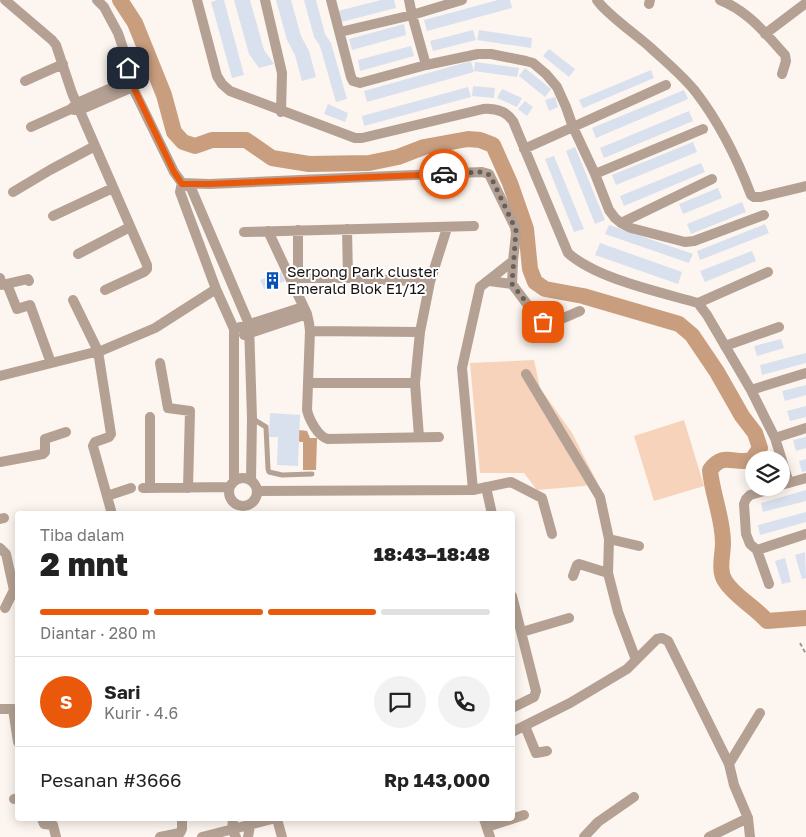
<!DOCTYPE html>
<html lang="id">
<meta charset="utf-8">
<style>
body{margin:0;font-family:"Golos Text",sans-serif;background:#f2f2f2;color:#222;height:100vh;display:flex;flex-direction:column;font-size:19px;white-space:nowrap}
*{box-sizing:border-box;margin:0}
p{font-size:16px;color:#767676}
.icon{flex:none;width:28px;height:28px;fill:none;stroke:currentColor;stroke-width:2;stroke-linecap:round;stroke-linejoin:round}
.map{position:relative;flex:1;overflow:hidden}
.details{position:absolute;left:15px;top:511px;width:500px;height:310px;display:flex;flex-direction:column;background:#fff;border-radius:5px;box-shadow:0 2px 12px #0003}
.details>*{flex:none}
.buttons{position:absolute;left:745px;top:451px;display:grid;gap:10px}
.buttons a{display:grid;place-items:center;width:45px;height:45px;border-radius:50%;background:#fff;box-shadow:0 2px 12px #0003;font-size:25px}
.pin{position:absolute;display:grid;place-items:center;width:42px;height:42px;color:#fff;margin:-21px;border-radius:10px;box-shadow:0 2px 8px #0006}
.courier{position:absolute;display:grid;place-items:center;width:50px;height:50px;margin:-25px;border:4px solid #ea580c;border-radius:50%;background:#fff;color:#222;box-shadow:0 1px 6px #0007}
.headline em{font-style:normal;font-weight:800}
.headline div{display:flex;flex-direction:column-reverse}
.headline{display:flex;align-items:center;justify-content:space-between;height:85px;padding:0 25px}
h1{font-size:32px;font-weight:800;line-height:38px}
.bar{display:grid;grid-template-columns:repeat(4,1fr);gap:8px 5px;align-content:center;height:60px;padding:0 25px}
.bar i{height:6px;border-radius:4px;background:#e0e0e0}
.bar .on{background:#ea580c}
.bar p{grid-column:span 4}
.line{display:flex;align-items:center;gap:12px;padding:0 25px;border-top:1px solid #e0e0e0}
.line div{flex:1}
.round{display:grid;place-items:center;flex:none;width:52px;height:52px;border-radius:26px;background:#f2f2f2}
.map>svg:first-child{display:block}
</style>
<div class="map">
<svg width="806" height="837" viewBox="0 0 806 837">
<rect width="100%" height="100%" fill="#fdf5ef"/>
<path fill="#f6d3ba" d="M534,360L540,388L572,433L597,482L584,486L537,490L524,473H480L470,363Z
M684,420L704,486L654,501L634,436Z"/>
<path fill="#c99e7f" d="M299,430L307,431L310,438H317L316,470H303V442H300L298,440Z"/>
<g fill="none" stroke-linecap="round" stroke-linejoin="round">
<path stroke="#c99e7f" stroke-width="16" d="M120,0L135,23L164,95L174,132L183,142L195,146L212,140H246L272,158L309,164L369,163L398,157L424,147L468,139L480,140L493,145L510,183L526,229L530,269L535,282L545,289L583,296L679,324L692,335L717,372L742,416L755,433L760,448L752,460C734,465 724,451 710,470C712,494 723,518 723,543C723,555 718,570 725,581C735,597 754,606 767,621L806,618"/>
</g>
<path fill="#d9e1ee" d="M217,0H224L244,75L232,78L211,2Z
M234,0H250L264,50L274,64L259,68L249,54Z
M276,0H291L301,36L309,51L316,77L302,81L295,55L287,40Z
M304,0H316L325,34L331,43L347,99L336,102L320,46L314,37Z
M381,0H394L396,8L341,22L338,11Z
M498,0H510L512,8L427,31L424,20Z
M404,24L406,35L352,50L349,39Z
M473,30L476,40L433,51L430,41Z
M479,30L532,38L531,48L477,40Z
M411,46L414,56L360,71L358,60Z
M549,49L575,69L569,77L543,56Z
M471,61L474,72L367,102L364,91Z
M475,62L519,68L517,77L474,71Z
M525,68L551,89L545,97L519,76Z
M651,70L654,78L583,108L579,100Z
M473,86L495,88L494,98L472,96Z
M468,87L471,97L364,126L362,116Z
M502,89L522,98L517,107L497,98Z
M684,90L688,99L596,138L592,128Z
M555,97L558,107L549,111L545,100Z
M525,101L533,107L527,116L518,109Z
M328,104L348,113L345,122L324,114Z
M689,111L693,121L604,158L600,148Z
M693,142L697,152L616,185L612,175Z
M575,147L605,220L595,224L566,151Z
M554,156L584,229L574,232L545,159Z
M701,163L705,172L624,206L620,196Z
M718,188L722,198L683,214L679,204Z
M742,202L746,212L691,234L687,224Z
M765,224L769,233L700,260L697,251Z
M609,225L693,254L689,263L605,234Z
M600,243L682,272L678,284L595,255Z
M752,251L756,261L705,282L700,271Z
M281,272L285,281L265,290L260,280Z
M781,339L784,348L757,356L754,346Z
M806,353V363L762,375L760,365Z
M806,385V395L785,401L782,391Z
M806,406V417L790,421L787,411Z
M270,413L300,415L298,466L277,465L278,437H269Z
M806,437V448L796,451L793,440Z
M806,459V471L802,472L799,461Z
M806,490V501L763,512L761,503Z
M806,512V522L760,535L758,525Z
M805,552L806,578L802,579L795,555Z
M785,558L791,582L782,584L775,561Z"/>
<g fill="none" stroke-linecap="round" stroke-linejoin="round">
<path stroke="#9f9994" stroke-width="2" stroke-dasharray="4 2.5" stroke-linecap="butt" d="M800,643L806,654"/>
<path stroke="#b4a193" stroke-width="5" d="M253,419L266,427L268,469L269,472L282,475L312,474"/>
<path stroke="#b4a193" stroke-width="10" d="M5,0L52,40L56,45L72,93L147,265V269L144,272L105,290
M97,0L104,7L118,33L126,57L129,80L174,172L182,183L191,188L249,324L252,418L251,480
M197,0L217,76L222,84L230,91L355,138H362L483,109C495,108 506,111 513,121L568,253C597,279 660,292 698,303L707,315L751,390L775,438L789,483
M265,0L282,73L281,112
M331,0L351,77L353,81L360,83L426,65L478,54H491L526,61L533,63L546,74L557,87L566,107L573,127L524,149
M409,0L412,15L426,65
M597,0C606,14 637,35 651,48C666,62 682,75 695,91C719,122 737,158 751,195L754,197H761L806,186
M720,0C748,11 765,33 785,55L786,61L782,74
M649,4L650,0
M340,32L412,15L462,0
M765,34L806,3
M25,81L63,64
M666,85L573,127L595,174L609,210L615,218L621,223L631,228L685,242L694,241L764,215
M74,110H80L133,87
M31,127L71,109L77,103L129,80
M595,174L703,129
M182,183L209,184L482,172L489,174L515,227L516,234L513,261L480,287L462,368L473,490
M182,183L180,192L216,289L234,329V480
M13,192L50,170L95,146
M53,216L113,188
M621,223L712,179
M347,229L348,278
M298,230V278
M268,231L307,314L309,323L310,331L307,410C309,419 318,437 328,439L439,437
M244,232L474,226
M78,254L130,227
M0,278L2,285L28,279L29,281
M290,278H348L430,282
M489,281L512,284L539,320C551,326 569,315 580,311
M7,284L17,309L30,305L51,363
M512,284L513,261
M73,300L98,351L111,434L109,437L95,442L93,446L112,514
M698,303L768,272
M234,329L303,307
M310,331L420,332L415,383L419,437
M420,332L430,282L447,228
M244,335L307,314
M725,346L779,327
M160,363L168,408L190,411L188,488
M526,374L600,497L609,539L608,573L618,612L636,660
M0,376L103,350L155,328L216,289
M308,383H415
M751,390L806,373
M150,417V488
M775,438L806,428
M0,462L43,454L45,452V439L66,432
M229 492a14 14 0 1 1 28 0a14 14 0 1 1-28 0Z
M781,485L806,478
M486,487L492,514
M143,488L229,487
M257,491L473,490L511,482L542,498L552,534
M107,496L131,488
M0,519L4,518
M609,539L639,546
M0,548L6,554L14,590L5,608
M757,550L806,534
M573,576L577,565L579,564L608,573
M769,584L757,550L750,544L746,534L744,504L746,499L750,495L774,488
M512,596L536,691L534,697L512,708
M522,632L569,618
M0,709H13L18,742
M525,726L536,753L547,751
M512,732L570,703L627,669L657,639L662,638L668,641L729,764L734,785L748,818L750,837
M729,764L760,713
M14,799L18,798
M42,819L44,824L53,825L56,837
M233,819L232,830L236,837
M277,819L282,837
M484,819L490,837
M487,827L524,815
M160,837L180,833L182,829V819
M202,837L272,819
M248,837L251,820
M584,837L598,822L634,797
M709,837L748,818"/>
</g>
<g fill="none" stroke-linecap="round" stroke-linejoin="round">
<path stroke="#67615d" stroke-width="5" stroke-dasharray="0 9" d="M444,174L482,172L490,175L516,230L512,284L540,320L543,322"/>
<path stroke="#ea580c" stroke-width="6" d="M128,68L130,80L174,172L182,184H209L444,174"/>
</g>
<defs>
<symbol id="building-bare" viewBox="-9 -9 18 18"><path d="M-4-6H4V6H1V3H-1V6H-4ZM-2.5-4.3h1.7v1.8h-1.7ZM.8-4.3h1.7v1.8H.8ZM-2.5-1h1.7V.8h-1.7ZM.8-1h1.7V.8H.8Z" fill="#0650ba" stroke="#fff" stroke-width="2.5" paint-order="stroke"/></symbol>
</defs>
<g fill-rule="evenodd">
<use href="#building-bare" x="260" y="268" width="25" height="25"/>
</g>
<g text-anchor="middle" stroke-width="4" stroke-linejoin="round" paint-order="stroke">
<g font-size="15" fill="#16110e" stroke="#fff" text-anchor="start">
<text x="287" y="277">Serpong Park cluster<tspan x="287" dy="17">Emerald Blok E1/12</tspan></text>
</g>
</g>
</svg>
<div class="buttons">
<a><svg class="icon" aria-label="layers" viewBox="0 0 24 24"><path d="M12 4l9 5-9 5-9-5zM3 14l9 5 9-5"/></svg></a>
</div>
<div class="pin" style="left:543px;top:322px;background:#ea580c"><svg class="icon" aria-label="bag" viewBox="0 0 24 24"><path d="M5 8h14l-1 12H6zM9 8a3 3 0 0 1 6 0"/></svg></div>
<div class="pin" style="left:128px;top:68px;background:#1f2937"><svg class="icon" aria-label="home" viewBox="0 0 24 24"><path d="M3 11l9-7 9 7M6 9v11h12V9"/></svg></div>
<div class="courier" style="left:444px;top:174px"><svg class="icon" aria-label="car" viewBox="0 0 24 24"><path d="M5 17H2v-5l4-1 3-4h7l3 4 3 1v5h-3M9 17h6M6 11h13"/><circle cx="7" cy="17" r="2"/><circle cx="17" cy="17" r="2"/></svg></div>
<section class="details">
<div class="headline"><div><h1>2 mnt</h1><p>Tiba dalam</p></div><em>18:43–18:48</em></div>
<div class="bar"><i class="on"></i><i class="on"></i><i class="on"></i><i></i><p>Diantar · 280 m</p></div>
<div class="line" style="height:90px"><b class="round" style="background:#ea580c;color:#fff">S</b><div><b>Sari</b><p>Kurir · 4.6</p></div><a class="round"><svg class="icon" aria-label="chat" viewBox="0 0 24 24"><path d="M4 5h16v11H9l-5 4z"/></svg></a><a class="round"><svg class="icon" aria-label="phone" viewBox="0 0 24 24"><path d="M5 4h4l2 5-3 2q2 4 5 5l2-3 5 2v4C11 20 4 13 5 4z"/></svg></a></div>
<div class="line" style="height:65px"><div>Pesanan #3666</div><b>Rp 143,000</b></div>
</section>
</div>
